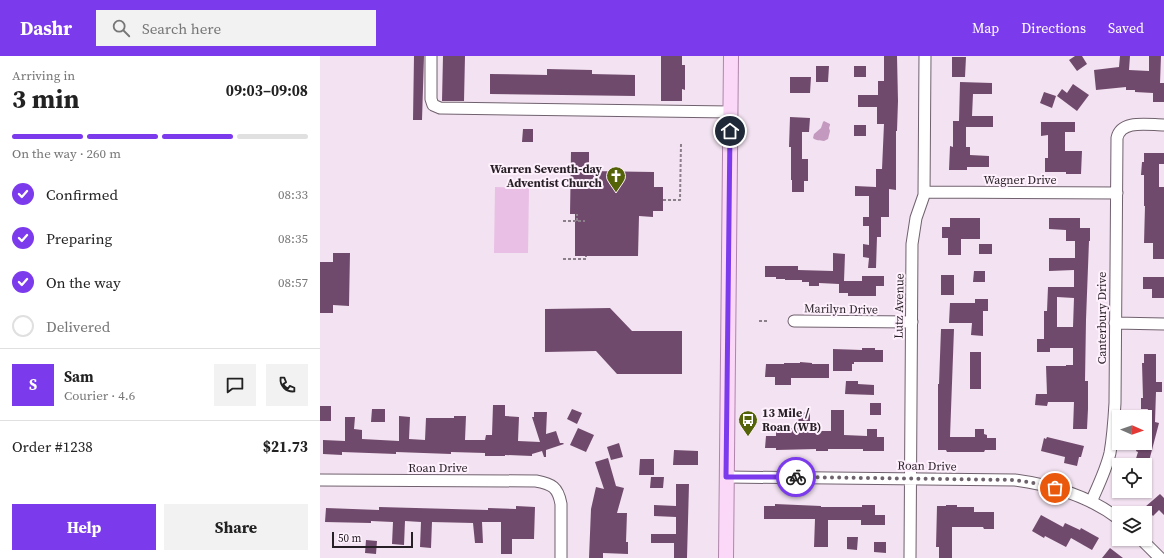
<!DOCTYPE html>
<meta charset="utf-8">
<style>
body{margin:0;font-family:"Source Serif 4",serif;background:#f2f2f2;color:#222;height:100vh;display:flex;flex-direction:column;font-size:15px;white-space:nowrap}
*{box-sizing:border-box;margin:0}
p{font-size:13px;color:#767676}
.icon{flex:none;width:22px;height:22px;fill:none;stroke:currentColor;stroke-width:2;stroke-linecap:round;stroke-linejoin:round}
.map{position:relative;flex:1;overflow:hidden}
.side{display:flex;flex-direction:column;background:#fff;width:320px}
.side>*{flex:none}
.needle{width:26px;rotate:92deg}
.tools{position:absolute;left:792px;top:354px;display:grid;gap:8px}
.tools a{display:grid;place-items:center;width:40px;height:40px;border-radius:0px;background:#fff;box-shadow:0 1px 3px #0004;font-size:20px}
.scale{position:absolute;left:12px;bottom:10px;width:81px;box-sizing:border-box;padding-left:4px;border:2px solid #261f25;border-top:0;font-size:11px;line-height:14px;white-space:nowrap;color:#261f25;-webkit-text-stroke:3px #fef0fc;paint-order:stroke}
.pin{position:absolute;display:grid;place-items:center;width:34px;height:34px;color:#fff;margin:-17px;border:2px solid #fff;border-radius:50%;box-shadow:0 1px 4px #0007}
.courier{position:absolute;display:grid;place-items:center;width:40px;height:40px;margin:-20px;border:3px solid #7c3aed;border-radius:50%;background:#fff;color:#222;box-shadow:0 1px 5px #0007}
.head em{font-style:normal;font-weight:700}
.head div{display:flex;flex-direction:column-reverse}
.head{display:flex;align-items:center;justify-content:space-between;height:68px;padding:0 12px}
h1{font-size:26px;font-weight:700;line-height:30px}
.bar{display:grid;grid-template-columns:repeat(4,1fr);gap:6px 4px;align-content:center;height:48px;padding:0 12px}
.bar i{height:5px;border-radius:3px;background:#e0e0e0}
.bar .selected{background:#7c3aed}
.bar p{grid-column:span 4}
.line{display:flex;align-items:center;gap:10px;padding:0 12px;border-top:1px solid #e0e0e0}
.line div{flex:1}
.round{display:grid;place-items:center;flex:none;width:42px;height:42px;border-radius:0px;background:#f2f2f2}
ol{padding:0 12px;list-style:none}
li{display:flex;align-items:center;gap:12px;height:44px}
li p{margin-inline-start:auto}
li .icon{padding:4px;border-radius:50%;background:#7c3aed;color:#fff;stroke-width:4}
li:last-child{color:#767676}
li i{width:22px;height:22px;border:2px solid #e0e0e0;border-radius:50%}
.button{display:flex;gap:8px;margin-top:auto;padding:8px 12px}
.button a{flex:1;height:46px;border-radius:0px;background:#7c3aed;color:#fff;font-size:16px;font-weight:700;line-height:46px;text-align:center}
.button a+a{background:#f2f2f2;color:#222}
header{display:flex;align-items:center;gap:24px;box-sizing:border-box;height:56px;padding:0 20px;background:#7c3aed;color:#fff}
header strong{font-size:19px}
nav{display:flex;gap:22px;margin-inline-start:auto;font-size:14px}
.search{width:280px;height:36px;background:#f2f2f2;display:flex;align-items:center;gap:10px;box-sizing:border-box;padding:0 14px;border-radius:0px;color:#767676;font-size:15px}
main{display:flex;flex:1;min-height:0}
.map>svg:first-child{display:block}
</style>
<header>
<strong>Dashr</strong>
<div class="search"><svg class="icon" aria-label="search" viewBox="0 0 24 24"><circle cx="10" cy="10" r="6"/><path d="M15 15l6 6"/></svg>Search here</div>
<nav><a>Map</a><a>Directions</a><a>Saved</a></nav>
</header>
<main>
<section class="side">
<div class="head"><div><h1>3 min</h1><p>Arriving in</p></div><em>09:03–09:08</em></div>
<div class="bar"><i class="selected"></i><i class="selected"></i><i class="selected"></i><i></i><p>On the way · 260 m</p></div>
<ol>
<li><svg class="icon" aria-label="check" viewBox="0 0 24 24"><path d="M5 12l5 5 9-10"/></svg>Confirmed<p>08:33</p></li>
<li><svg class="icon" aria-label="check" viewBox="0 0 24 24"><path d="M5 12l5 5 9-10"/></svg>Preparing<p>08:35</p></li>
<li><svg class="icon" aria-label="check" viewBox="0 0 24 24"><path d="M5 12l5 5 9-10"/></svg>On the way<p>08:57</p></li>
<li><i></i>Delivered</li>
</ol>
<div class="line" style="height:72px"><b class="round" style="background:#7c3aed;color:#fff">S</b><div><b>Sam</b><p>Courier · 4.6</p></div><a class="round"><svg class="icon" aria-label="chat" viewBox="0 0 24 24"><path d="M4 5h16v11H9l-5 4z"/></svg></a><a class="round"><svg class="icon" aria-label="phone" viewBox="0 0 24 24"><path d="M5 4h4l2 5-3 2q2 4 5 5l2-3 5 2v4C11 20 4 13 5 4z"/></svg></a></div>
<div class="line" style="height:52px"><div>Order #1238</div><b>$21.73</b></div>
<div class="button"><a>Help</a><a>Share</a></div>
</section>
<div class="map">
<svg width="844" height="502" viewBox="0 0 844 502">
<rect width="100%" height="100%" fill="#f3e2f1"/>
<path fill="#e9bfe5" d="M175,131L209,132L208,197H174Z"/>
<path fill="#c499bf" d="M504,65L510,68V69L509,72L510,75L508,83L504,85C500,84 496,85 493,82L494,78L501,72L503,66Z"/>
<path fill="#704a6c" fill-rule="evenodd" d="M94,0H104L102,64H93Z
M123,0H145L144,45H122Z
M341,0H362V9H365V34L362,33V45H341Z
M564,0H577L578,45L577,75H576V134L569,133V161H561V181H557L556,212H548L549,202L543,201V188L549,189V170H543V161H549V140H535V130L556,131V113H562L564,68H557V51H538V39H558V25H564Z
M755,0H762L767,8L757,15L749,4Z
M800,0H810L809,14L829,15V0H841L840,27H844V46H833V37L815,36V34H806V31L776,34L774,14L799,11Z
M632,1H646L645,21H632Z
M496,10H509L508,26H496Z
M534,10H546V21H534Z
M227,13L272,14V18L315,19V40L170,38V18L227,19Z
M470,21H491L490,37H470Z
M640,26L672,27V38H653L652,60H673V71H646V91H650V99L669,100V111H647V114H629L630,90L633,91V65H639Z
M753,28L769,39L757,55L737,40L742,33L747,37Z
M724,36L736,40L732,52L720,47Z
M470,61L490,62L489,76H482V103H488V125H484V136H472V124H471V91H469Z
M721,66H755V76H745V95H762L761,118H746V116H725V102H728V79L721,80Z
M534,69H546V80H534Z
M203,73H213V86H202Z
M251,96H269V115L334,116V131H343V155H333V161L319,160L318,200H255V158H250Z
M824,97H844V108H839V131H844V203H833V187H824L825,150H824V119H821L822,106H824Z
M630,162H660V183H641V199H628V182H622V171H630Z
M729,162H760V172H770V185H769L766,264L765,325H768V353L767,373H753L754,346H728L727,350L715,349L716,338H727L726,310H746V309H753V292H730V296H717V283H724V255H727L728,231H754V214L729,215V202H755V185H746V174L729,173ZM737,241L754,242L753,271H737Z
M659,188H672V198H659Z
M13,197H30L29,250L13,249V257H0V206H13Z
M513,197L525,198L524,225H542V220H564V230H556V240H528V237H519V228L499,227V230H489V226H482V224H465V223H456V221H445V210H478V214L513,215Z
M654,215H665V226H653Z
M621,219H634V239H621Z
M823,221H844V242H832V233H823Z
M655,243H668V255H663V280L651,279L652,267H629L630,247H655Z
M290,252L312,275H362V318H297L276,295L225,296V253Z
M621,273H634L630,381H655V373H664V378L667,379V382H676V394H665L664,396H627L626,394H618V328H619Z
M542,292H555V294H563V306H534V308H532V315H513V293L542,294Z
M650,296H661V333H650Z
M824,298H836V326H842V336H836L835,366L839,367L828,409H814L818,396L816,395L818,387H825V363L828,353H821V342H823L822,307H824Z
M480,306L492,307V308H509V322H471V329H455V321H445L446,308H464V307H480Z
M526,325H538V328L554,329V339L525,338Z
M550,347H561V359H550Z
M173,349H185V360L199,361L198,385L220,386L212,361H214V356H227L226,378L236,375L240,387H243L244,388L226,394V401H224L222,395L212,398V400L185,399V400H165V397L131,396V398L76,396V398L22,396V399L3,398V384L25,385V361H35L34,373L42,374V383L79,385V360L90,361L89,383L105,384L106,362H134V360H146L145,384H165L166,379H172Z
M0,350H11V365H0Z
M52,353H65V366H51Z
M252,353L262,357L257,368L247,363Z
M511,354H524V379L547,380V373H557V381H564V395H543V393H508V395H496V393L456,394V392H445L446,380H456V372H478L479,356L490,357V375H511Z
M258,372L274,379L266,396L250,389Z
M727,381L764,390L761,401H759L757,410L744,407L745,401L721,395L724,382L726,383Z
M299,387L303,401L291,404L287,391Z
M354,394L378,395V409H353Z
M288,402L296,430L304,432L297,457H307L306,486H308V498L283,497V502H269L271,453L276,431L284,433L275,406Z
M320,403H334V419H319Z
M331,421H344L343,432H330Z
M356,428H369L367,502H354V487H331V478H356V461L334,460V449L356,450Z
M840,438L844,442V459L839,454L833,460L825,451Z
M455,448L501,450V451H542V449H555V459H565V469H541V464H508V491H494L495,463H444V450H455Z
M626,449H637V451H654V456H674V473H664L663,471H632V502H619V491H616L617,450H626Z
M196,450L215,451L214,483H192V498H181V466H162L163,487H155L153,467L112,466L111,492L100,491L101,466L85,465L84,489L72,488L73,466L51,465V467L5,466L6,452L59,454V451L168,454V452L196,453Z
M721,459L743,471L745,467L760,474L761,472L779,482L772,494L751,482L746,491L725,480L724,482L712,475Z
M527,481H538L537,494L527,493Z
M46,484L57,485L56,498L45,497Z
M554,486H566V497L554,496Z
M790,492L803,502H782Z"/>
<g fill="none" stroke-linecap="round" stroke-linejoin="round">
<defs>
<path id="minor" d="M111,0V43L113,49L120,52L410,56
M604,136L797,137
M474,265L592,266
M795,267L844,268
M407,421L695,424C732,429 769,440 799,463
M0,424L216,425C232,428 238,431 241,448V502
M771,446C778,430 786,414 790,397C793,380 794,364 795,347L797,82C801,63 829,69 844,69
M821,483L840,502
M590,502L592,188L596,162L604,139L605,0"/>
<path id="major" d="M406,502L411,0"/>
</defs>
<use href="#minor" stroke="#70616e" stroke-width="13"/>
<use href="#major" stroke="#af85ab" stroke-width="16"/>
<path stroke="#8b7f8a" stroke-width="2" stroke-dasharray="3 2" stroke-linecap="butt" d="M242,127H250
M343,144H360L361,88
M243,165H265
M257,165V158
M243,203H266V200
M439,265H448"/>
<use href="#minor" stroke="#fff" stroke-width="11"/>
<use href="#major" stroke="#fbd7f8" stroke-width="14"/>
</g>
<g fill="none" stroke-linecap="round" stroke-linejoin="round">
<path stroke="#6e636c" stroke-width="4" stroke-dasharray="0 7.2" d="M476,421L695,424L714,427L735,432"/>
<path stroke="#7c3aed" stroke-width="5" d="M410,75L406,421H476"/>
</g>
<defs>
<symbol id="church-pin" viewBox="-11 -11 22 30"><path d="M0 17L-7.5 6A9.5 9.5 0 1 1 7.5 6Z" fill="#546308" stroke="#fef0fc"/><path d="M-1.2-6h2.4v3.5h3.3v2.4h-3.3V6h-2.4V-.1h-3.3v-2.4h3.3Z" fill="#fff"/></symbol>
<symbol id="bus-pin" viewBox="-11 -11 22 30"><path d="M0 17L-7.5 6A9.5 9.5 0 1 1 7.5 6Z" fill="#546308" stroke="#fef0fc"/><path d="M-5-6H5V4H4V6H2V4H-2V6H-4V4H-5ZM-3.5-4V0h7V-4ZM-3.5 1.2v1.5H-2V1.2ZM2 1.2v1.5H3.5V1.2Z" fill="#fff"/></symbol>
</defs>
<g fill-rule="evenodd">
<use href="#church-pin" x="285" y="109" width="22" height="30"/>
<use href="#bus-pin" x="417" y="353" width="22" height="30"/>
</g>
<g text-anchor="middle" stroke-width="4" stroke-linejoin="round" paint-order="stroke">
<g font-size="12" font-weight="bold" fill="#261f25" stroke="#fef0fc" text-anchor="end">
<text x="282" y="117">Warren Seventh-day<tspan x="282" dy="14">Adventist Church</tspan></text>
<text x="442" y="361" text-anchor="start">13 Mile /<tspan x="442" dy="14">Roan (WB)</tspan></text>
</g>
<g font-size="12" fill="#261f25" stroke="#fef0fc">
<text x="700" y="128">Wagner Drive</text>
<text transform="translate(579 250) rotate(-89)" y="4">Lutz Avenue</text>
<text transform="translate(521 253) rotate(1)" y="4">Marilyn Drive</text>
<text transform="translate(782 262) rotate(-90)" y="4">Canterbury Drive</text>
<text transform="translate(607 410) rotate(1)" y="4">Roan Drive</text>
<text x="118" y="416">Roan Drive</text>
</g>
</g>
</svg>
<div class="tools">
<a><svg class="needle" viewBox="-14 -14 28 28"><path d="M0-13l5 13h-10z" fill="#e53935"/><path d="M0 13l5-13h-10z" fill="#767676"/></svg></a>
<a><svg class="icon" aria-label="locate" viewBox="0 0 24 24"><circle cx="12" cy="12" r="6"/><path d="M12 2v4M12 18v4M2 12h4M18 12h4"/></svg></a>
<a><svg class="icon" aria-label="layers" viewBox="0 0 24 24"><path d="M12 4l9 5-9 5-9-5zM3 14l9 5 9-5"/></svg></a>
</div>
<div class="scale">50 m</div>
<div class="pin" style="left:735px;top:432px;background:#ea580c"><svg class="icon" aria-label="bag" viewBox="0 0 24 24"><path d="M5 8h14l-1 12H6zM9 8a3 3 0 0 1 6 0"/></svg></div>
<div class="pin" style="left:410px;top:75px;background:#1f2937"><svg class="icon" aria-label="home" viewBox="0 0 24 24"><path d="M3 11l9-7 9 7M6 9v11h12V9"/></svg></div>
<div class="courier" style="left:476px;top:421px"><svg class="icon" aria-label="bike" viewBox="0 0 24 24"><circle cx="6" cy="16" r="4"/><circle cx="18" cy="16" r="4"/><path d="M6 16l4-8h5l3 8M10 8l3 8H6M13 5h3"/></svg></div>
</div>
</main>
